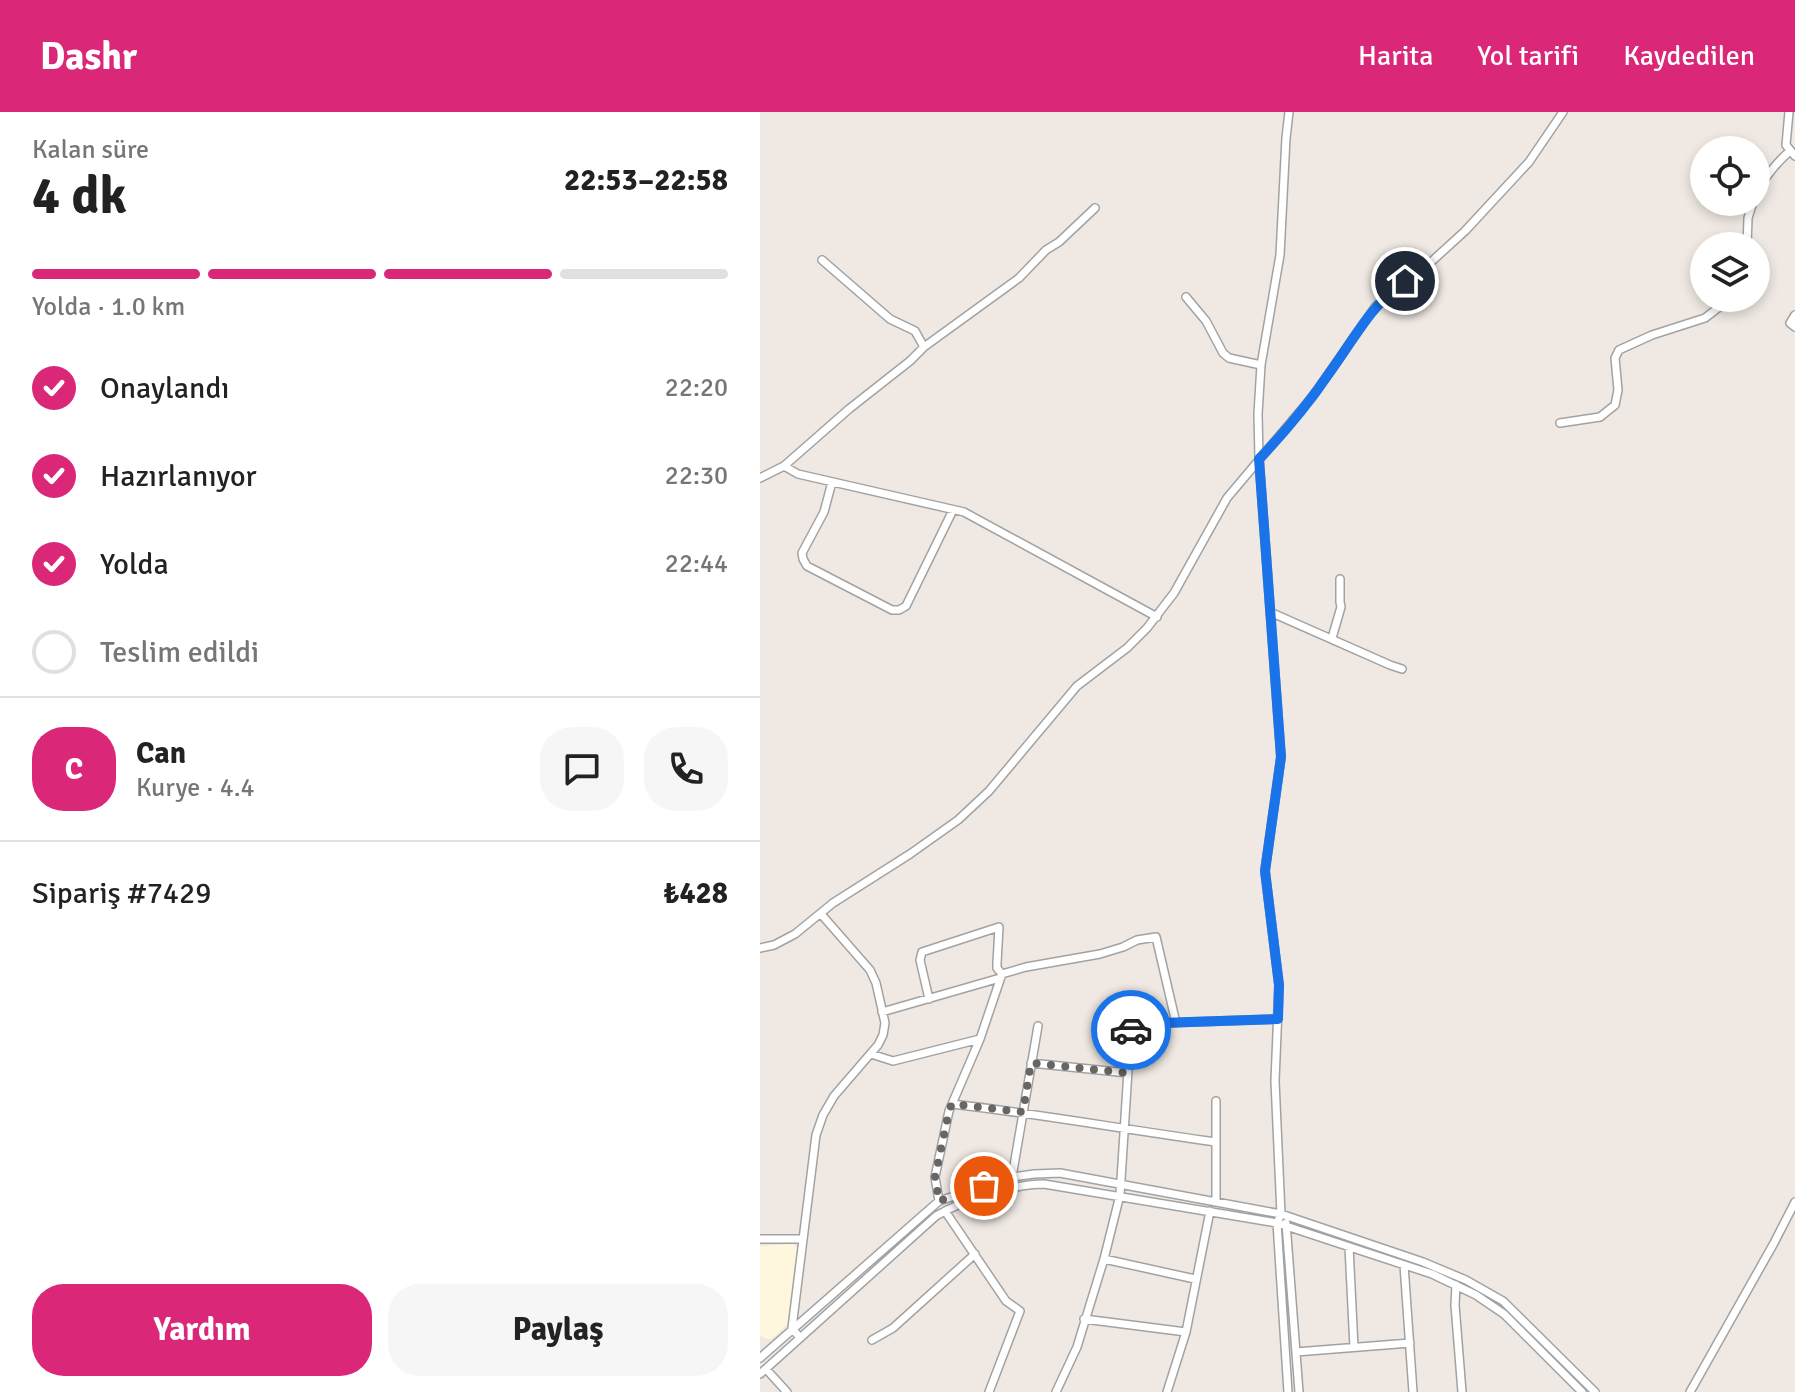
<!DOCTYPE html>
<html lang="tr">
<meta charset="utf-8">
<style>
body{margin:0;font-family:Signika,sans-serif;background:#f6f6f6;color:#222;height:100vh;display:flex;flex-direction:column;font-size:30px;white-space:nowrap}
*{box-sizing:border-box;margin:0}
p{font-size:26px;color:#767676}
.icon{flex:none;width:44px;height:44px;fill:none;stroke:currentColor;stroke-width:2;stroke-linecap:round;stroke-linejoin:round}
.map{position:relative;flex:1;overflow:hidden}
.sheet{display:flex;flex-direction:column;background:#fff;width:760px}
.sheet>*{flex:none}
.fabs{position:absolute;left:930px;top:24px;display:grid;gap:16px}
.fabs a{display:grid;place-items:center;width:80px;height:80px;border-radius:50%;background:#fff;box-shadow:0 4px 12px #0003;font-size:40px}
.pin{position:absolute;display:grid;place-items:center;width:68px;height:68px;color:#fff;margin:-34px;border:4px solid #fff;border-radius:50%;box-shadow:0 2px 8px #0007}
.courier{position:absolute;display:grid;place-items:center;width:80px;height:80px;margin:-40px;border:6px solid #1a73e8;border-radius:50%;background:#fff;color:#222;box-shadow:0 2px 10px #0007}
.head em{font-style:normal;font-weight:700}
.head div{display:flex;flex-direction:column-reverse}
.head{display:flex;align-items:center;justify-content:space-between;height:136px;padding:0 32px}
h1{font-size:52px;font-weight:700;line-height:60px}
.bar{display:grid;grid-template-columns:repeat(4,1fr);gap:12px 8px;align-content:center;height:96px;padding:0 32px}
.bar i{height:10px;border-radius:6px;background:#e0e0e0}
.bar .selected{background:#db2777}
.bar p{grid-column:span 4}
.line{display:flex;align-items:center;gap:20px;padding:0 32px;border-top:2px solid #e0e0e0}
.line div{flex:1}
.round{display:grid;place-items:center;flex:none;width:84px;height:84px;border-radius:32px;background:#f6f6f6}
ol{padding:0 32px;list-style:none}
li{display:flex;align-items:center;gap:24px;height:88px}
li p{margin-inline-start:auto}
li .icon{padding:8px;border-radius:50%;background:#db2777;color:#fff;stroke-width:4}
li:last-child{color:#767676}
li i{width:44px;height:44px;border:4px solid #e0e0e0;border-radius:50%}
.primary-button{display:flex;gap:16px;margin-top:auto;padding:16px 32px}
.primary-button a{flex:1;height:92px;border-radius:32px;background:#db2777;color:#fff;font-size:32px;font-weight:700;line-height:92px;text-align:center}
.primary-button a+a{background:#f6f6f6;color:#222}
header{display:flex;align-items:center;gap:48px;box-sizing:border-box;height:112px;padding:0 40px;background:#db2777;color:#fff}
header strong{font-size:38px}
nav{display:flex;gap:44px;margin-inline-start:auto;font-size:28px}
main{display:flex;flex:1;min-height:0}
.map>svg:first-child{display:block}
</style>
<header>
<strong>Dashr</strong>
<nav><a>Harita</a><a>Yol tarifi</a><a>Kaydedilen</a></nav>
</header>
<main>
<section class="sheet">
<div class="head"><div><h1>4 dk</h1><p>Kalan süre</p></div><em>22:53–22:58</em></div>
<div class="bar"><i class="selected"></i><i class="selected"></i><i class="selected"></i><i></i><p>Yolda · 1.0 km</p></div>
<ol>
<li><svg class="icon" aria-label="check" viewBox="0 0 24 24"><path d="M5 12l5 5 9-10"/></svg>Onaylandı<p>22:20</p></li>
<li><svg class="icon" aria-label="check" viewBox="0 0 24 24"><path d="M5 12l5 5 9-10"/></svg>Hazırlanıyor<p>22:30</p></li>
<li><svg class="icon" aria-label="check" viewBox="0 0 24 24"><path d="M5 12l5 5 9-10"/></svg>Yolda<p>22:44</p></li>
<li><i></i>Teslim edildi</li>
</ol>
<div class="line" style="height:144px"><b class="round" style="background:#db2777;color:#fff">C</b><div><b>Can</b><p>Kurye · 4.4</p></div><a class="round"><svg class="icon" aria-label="chat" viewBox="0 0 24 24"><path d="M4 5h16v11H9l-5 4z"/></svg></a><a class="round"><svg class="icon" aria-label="phone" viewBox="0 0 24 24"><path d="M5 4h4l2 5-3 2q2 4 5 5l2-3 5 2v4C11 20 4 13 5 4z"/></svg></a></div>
<div class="line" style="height:104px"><div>Sipariş #7429</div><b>₺428</b></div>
<div class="primary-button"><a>Yardım</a><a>Paylaş</a></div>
</section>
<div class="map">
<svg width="1035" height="1280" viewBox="0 0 1035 1280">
<rect width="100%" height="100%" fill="#f0e9e3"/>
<path fill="#fff7dd" d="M33,1132L38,1137L27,1213L11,1227H7L1,1224L0,1221V1134Z"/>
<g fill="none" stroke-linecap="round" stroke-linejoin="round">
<defs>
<path id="minor" d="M1029,0L1026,33L1035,44
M996,83C1003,67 1017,50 1030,39
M987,134L988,106L993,90
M62,148L130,207L155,219L164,235
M426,185L446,209L463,241L469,246L501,253
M1035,203L1030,211L1035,215
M800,311L840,305L855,293L858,278L855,246L859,238L892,223L945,206L971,186
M24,354L38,362L204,400L397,505
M0,366L24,354L89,297L150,249L164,235L259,166L286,138L299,130L335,96
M72,370L64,400L42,441L43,447L47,454L132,498H139L146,494L193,398
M510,500L630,553L642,557
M572,526L581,495L580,490V467
M0,836L14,833L35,822L73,791L150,742L198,708L229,679L317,574L367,536L387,516L414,481L467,386L553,284L615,195L636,175L671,150L705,119L769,50L803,0
M169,887L160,848L162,840L239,815L237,851V856L242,862
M122,900L240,866
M111,942L133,949L220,927
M271,951L368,961
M456,989V1090
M192,992C280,1002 368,1018 456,1030
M252,1065L278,914
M179,1089L175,1065L189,999L220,927L242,862L266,855L340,842L363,835L377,828L396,825L416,911
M185,1099L246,1189L260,1199L229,1280
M526,1111L539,1280
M0,1127H43
M589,1135L594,1235
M344,1147L435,1167
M644,1153L653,1280
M696,1173L695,1193L702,1280
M324,1207L426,1220
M40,1226L32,1216L56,1023L63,1003L74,984L118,933L123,923L125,911L116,871L110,858L61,802
M112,1228L133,1216L215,1142
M536,1240L650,1231
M0,1246L179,1089L252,1065L274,1062L300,1061L521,1102L663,1150L706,1168L743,1189L835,1280
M6,1257L27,1280
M0,1262L176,1104C203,1088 253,1072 284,1072L517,1111L672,1162L716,1183L744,1202L822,1280
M296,1280L317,1235L344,1147L360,1083L371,912L518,907
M407,1280L426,1220L450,1099
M528,1280L517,1111L521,1102L515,969L519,873L505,759L521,645L499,347L498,302L501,253L520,143L526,26L529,0
M930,1280L1014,1131L1035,1090"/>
</defs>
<use href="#minor" stroke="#a2a2a2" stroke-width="10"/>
<use href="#minor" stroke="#fff" stroke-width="7"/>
</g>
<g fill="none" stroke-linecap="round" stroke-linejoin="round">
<path stroke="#686563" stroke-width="8" stroke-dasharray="0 14.4" d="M224,1074L179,1089L175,1065L189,999L192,992L263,1000L271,951L368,961L371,918"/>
<path stroke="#1a73e8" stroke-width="10" d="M371,918V912L518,907L519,873L505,759L521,645L499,347C525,320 549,291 570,260C594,227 611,193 645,169"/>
</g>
</svg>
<div class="fabs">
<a><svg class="icon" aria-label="locate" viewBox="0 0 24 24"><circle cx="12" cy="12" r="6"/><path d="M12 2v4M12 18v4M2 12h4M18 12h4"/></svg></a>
<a><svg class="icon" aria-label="layers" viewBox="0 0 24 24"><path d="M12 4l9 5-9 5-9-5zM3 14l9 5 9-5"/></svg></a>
</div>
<div class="pin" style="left:224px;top:1074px;background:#ea580c"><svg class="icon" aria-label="bag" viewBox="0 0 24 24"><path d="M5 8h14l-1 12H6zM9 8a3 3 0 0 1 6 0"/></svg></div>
<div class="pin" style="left:645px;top:169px;background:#1f2937"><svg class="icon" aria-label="home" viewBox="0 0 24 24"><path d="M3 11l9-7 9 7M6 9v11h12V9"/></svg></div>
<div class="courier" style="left:371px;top:918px"><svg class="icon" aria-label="car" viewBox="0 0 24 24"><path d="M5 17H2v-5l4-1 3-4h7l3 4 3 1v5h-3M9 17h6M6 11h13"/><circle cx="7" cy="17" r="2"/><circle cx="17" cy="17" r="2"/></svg></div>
</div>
</main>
